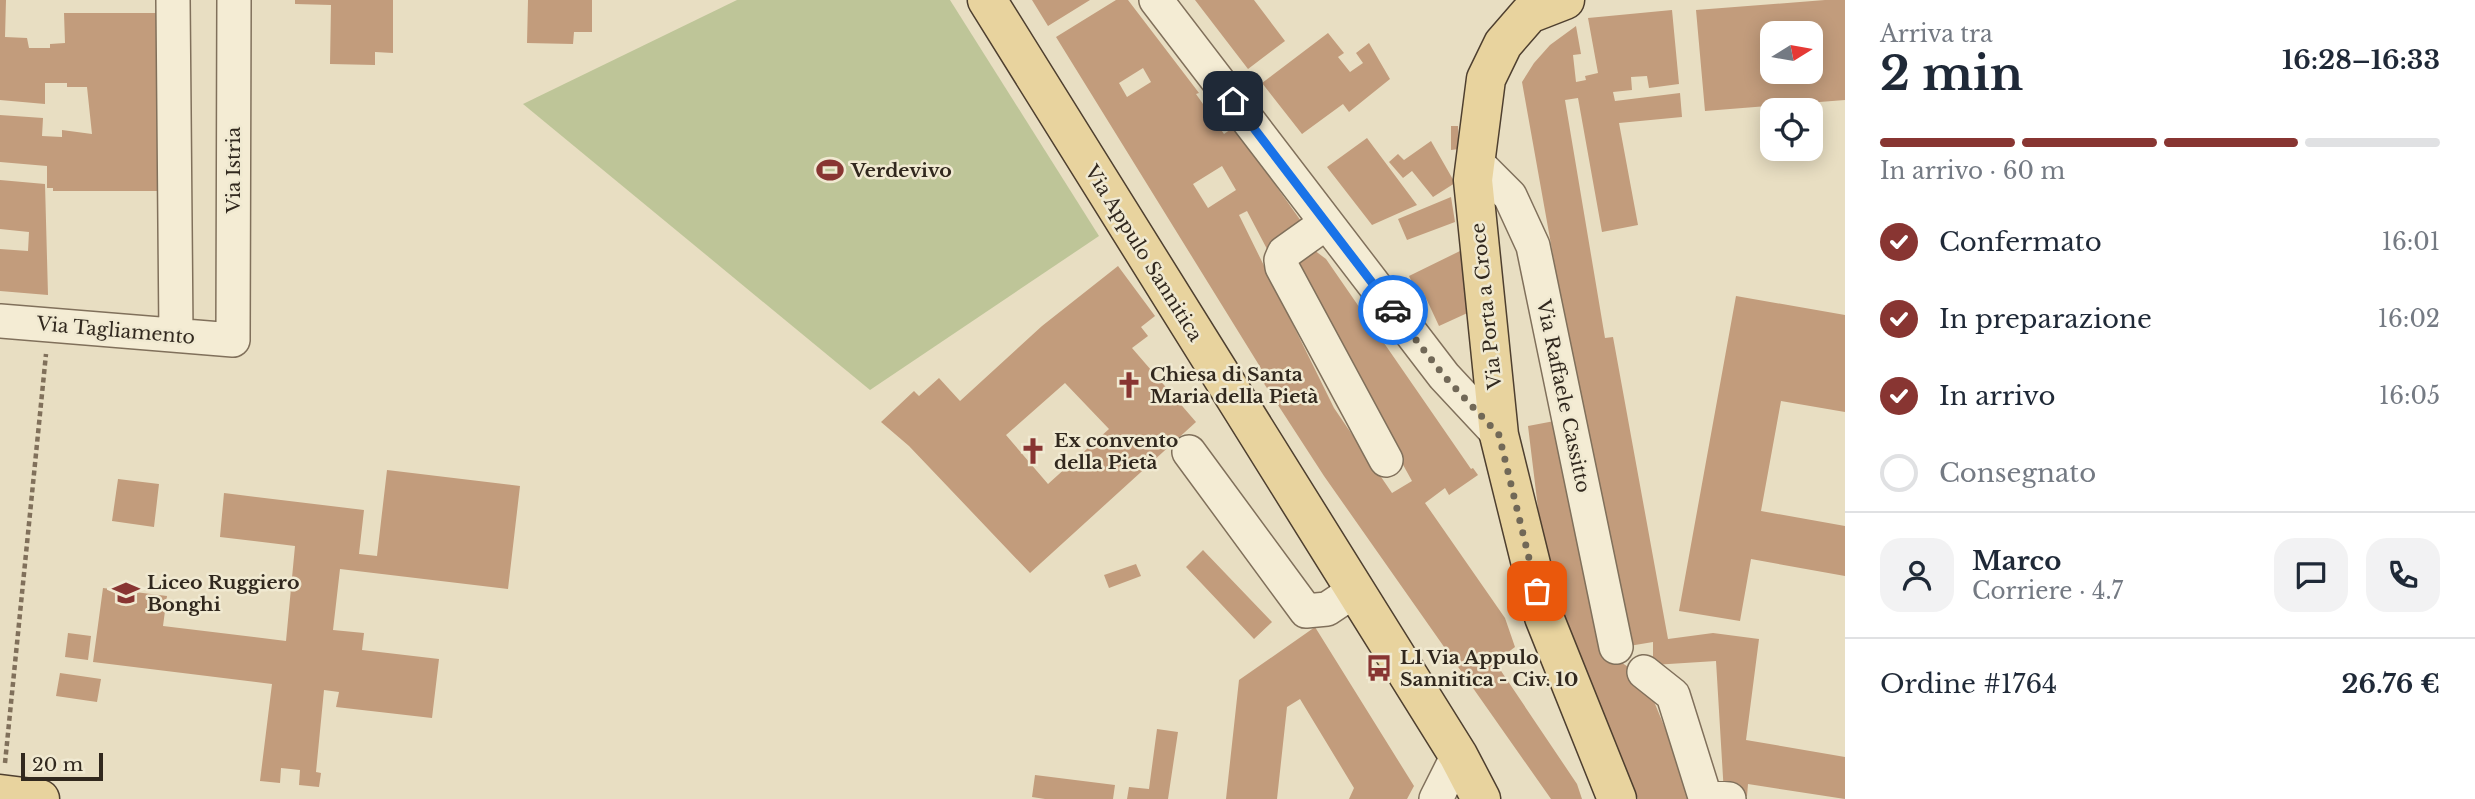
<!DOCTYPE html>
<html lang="it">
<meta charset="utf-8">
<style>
body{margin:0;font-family:"Libre Baskerville",serif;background:#f2f2f3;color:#1f2937;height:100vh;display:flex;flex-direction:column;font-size:26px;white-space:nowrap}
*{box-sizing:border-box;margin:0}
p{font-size:23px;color:#747a83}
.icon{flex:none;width:38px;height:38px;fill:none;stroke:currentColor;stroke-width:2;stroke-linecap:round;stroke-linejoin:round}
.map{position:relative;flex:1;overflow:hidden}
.sheet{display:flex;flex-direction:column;background:#fff;width:630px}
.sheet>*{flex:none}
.needle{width:46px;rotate:79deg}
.controls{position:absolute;left:1760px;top:21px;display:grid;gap:14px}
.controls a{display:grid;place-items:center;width:63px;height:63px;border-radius:14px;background:#fff;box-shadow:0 4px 18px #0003;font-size:35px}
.scale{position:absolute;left:21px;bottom:18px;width:82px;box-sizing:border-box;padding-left:7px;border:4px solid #31281e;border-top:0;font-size:19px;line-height:24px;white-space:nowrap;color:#31281e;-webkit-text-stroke:5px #f0e9d1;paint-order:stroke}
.pin{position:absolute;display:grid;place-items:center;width:60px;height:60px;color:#fff;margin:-30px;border-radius:14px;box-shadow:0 4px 10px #0006}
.courier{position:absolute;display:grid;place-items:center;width:70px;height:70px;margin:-35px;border:5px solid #1a73e8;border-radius:50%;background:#fff;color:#222;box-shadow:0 2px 9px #0007}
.summary em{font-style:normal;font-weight:800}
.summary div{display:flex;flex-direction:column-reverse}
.summary{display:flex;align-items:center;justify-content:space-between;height:119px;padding:0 35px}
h1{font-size:46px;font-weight:800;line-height:52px}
.bar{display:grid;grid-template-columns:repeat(4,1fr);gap:10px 7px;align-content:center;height:84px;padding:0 35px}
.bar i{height:9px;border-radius:5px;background:#e0e1e3}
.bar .on{background:#883532}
.bar p{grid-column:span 4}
.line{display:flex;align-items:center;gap:18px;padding:0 35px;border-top:2px solid #e0e1e3}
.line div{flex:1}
.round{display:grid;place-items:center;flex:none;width:74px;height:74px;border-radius:21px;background:#f2f2f3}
ol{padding:0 35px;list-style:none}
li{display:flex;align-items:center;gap:21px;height:77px}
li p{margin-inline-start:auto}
li .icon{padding:7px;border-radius:50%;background:#883532;color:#fff;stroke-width:4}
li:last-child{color:#747a83}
li i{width:38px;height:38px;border:4px solid #e0e1e3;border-radius:50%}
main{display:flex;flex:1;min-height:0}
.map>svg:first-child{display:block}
</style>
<main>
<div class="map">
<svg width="1845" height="799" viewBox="0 0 1845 799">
<rect width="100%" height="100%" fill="#e8dec2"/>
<path fill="#bec598" d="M737,0H950L1099,236L870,390L523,104Z"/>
<path fill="#c29c7c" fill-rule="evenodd" d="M0,0H6L5,37L27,38L29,48H50V44L65,43L64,13H158L159,191H53V188H47V166L0,162V115L43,118L42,136L62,137V130L92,134L87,87H67V83H45V104L0,100Z
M295,0H393V53L375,52V65L330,64L331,5L295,4Z
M528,0H592V32H574L573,44L527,43Z
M1032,0H1090L1048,26Z
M1116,0H1128L1199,93L1196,94L1224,134L1234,127L1301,221L1267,249L1247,211L1239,215L1334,408L1392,493L1412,481L1350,369L1297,265V259L1314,250L1326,259L1471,469L1473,468L1478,475L1449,495L1445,488L1425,503L1505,618L1515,647L1495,662L1577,784L1582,799H1551L1324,476L1263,382L1267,378L1056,37ZM1143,68L1151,82L1127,97L1119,83ZM1222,166L1236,190L1208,208L1193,184Z
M1195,0H1254L1285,41L1248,69Z
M1825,0H1845V100L1705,111L1696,10ZM1773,33H1811V72H1773Z
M1672,10L1679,84L1649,88L1647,76L1631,77L1632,90L1613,92L1615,101L1680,93L1682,117L1619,123L1638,225L1602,232L1578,98L1565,100L1605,338L1613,337L1668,639L1713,633L1759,639L1746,740L1845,757V799L1748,784L1747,796L1724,794L1716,661L1653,665V642L1623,647L1522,82L1534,63L1550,45L1576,26L1581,54L1573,55L1576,82L1586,80L1585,76L1598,73L1588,18Z
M1328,33L1344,53L1338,57L1350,72L1363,63L1356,53L1369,43L1390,79L1349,112L1343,104L1302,134L1262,83Z
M1451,126H1458L1459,149L1451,150Z
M1367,138L1417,205L1372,225L1327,167Z
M1431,141L1455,183L1433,197L1412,171L1403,178L1389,162L1398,154L1404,160Z
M0,180L45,184L48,295L0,291V249L28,251L29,232L0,229Z
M1451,197L1455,222L1407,240L1398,219Z
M1460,251L1474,310L1439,326L1424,294L1419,297L1409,276Z
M1118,266L1155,316L1141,327L1148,336L1132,348L1196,422L1030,573L909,446L881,422L914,391L919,396L939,378L960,401L1042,326ZM1065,383L1109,429L1048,484L1006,435Z
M1736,296L1845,315V412L1781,401L1761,511L1845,526V576L1751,559L1740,621L1679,611Z
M1565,419L1608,654L1644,677L1694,799H1638L1562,612L1541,533L1528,426Z
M387,470L520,486L508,589L340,569L333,630L364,633L362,650L439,659L432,718L336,707L339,692L324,690L316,772L321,773L319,787L299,785L300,770L281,768L280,783L260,781L272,684L93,662L103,588L167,596L163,626L286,641L295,546L220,537L224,493L364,510L359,554L377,556Z
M118,479L159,484L154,527L112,521Z
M1203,550L1272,622L1254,639L1186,567Z
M1136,564L1141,576L1109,588L1104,575Z
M1315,627L1414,786L1407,799H1349L1354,788L1300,699L1287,707L1277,799H1226L1239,680Z
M68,633L91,636L88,660L65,657Z
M60,673L101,679L97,702L56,696Z
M1157,729L1178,732L1168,799H1127L1129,787L1149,789Z
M1035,775L1115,785L1113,799H1045L1032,797Z"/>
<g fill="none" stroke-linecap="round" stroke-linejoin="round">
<defs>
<path id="minor" d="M173,0L176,335
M1156,0L1444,376L1499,435
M1476,162L1510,196L1533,246L1616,647
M1326,223L1284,253L1281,260L1282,267L1386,460
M0,321L233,340L234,0
M1189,452L1306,611L1327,609L1354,591
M1644,672L1673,695L1705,797L1729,799
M1436,799L1458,755"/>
<path id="major" d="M987,0L1458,755L1481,799
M1565,0L1529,14L1503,44L1486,79L1473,180L1499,435L1544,617L1617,799
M0,794L40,799"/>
</defs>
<use href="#minor" stroke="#80705b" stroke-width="36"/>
<use href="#major" stroke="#4e3f2f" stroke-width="41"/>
<path stroke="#80705b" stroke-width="4.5" stroke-dasharray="5 3.5" stroke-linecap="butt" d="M5,763L46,354"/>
<use href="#minor" stroke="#f4ecd4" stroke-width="33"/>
<use href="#major" stroke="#e8d39e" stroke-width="38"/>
</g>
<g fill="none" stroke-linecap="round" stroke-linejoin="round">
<path stroke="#716857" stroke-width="7" stroke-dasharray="0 12.6" d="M1393,310L1444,376L1499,435L1537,591"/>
<path stroke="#1a73e8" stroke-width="9" d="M1233,101L1393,310"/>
</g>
<defs>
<symbol id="stadium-bare" viewBox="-9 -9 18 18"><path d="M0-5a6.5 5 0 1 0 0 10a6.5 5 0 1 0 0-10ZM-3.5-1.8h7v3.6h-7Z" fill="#883532" stroke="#f0e9d1" stroke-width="2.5" paint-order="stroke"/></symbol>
<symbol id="church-bare" viewBox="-9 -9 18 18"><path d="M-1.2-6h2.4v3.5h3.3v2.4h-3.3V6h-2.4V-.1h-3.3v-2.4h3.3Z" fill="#883532" stroke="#f0e9d1" stroke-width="2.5" paint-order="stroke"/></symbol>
<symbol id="school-bare" viewBox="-9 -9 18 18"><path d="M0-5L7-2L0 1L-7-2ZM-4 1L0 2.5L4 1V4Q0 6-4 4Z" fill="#883532" stroke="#f0e9d1" stroke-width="2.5" paint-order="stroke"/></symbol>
<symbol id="bus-bare" viewBox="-9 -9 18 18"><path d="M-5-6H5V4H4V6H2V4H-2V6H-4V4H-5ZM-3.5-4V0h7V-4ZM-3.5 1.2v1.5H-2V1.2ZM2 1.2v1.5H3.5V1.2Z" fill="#883532" stroke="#f0e9d1" stroke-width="2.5" paint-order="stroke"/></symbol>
</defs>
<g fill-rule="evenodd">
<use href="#stadium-bare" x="811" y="151" width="38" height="38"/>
<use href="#church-bare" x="1110" y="366" width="38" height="38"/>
<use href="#church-bare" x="1014" y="432" width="38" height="38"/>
<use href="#school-bare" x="107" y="574" width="38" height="38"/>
<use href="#bus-bare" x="1360" y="649" width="38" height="38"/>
</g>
<g text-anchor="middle" stroke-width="5" stroke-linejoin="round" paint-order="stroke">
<g font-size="19" fill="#31281e" stroke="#f0e9d1">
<text transform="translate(233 170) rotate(-90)" y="7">Via Istria</text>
<text transform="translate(1144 253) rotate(58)" y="7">Via Appulo Sannitica</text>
<text transform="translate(1486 306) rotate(-96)" y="7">Via Porta a Croce</text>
<text transform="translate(116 330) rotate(5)" y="7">Via Tagliamento</text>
<text transform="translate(1564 396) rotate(78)" y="7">Via Raffaele Cassitto</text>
</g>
<g font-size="19" font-weight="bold" fill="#31281e" stroke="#f0e9d1" text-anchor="start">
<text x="851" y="177">Verdevivo</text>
<text x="1150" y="381">Chiesa di Santa<tspan x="1150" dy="22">Maria della Pietà</tspan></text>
<text x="1054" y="447">Ex convento<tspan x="1054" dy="22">della Pietà</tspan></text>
<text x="147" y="589">Liceo Ruggiero<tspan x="147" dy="22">Bonghi</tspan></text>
<text x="1400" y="664">L1 Via Appulo<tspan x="1400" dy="22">Sannitica - Civ. 10</tspan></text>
</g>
</g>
</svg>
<div class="controls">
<a><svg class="needle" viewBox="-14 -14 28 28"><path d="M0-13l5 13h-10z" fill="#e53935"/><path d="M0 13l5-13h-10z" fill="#747a83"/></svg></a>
<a><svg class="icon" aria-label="locate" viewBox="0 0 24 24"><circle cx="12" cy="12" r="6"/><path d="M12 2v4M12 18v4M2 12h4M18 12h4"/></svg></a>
</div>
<div class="scale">20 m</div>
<div class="pin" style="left:1537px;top:591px;background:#ea580c"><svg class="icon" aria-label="bag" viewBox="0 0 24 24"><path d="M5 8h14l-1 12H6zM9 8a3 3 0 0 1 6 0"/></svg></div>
<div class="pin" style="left:1233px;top:101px;background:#1f2937"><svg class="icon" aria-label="home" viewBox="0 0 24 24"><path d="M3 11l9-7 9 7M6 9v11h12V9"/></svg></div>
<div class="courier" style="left:1393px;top:310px"><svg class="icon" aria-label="car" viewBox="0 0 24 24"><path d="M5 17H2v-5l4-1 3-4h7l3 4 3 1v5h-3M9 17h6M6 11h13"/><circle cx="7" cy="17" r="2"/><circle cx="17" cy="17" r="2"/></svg></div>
</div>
<section class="sheet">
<div class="summary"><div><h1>2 min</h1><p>Arriva tra</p></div><em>16:28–16:33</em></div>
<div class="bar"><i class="on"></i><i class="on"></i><i class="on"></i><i></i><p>In arrivo · 60 m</p></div>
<ol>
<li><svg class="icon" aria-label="check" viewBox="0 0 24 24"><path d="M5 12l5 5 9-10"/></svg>Confermato<p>16:01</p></li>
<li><svg class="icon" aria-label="check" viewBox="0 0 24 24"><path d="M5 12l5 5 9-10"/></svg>In preparazione<p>16:02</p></li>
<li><svg class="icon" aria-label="check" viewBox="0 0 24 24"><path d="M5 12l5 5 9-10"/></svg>In arrivo<p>16:05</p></li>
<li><i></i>Consegnato</li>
</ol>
<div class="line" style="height:126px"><a class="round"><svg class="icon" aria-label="person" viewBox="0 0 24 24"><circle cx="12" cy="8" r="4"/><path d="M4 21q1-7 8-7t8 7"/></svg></a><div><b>Marco</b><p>Corriere · 4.7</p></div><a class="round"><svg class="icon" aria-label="chat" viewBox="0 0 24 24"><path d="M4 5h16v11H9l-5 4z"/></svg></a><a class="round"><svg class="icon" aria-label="phone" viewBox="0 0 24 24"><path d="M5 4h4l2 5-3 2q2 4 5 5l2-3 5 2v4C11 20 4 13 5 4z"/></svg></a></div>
<div class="line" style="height:91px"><div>Ordine #1764</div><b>26.76 €</b></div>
</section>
</main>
